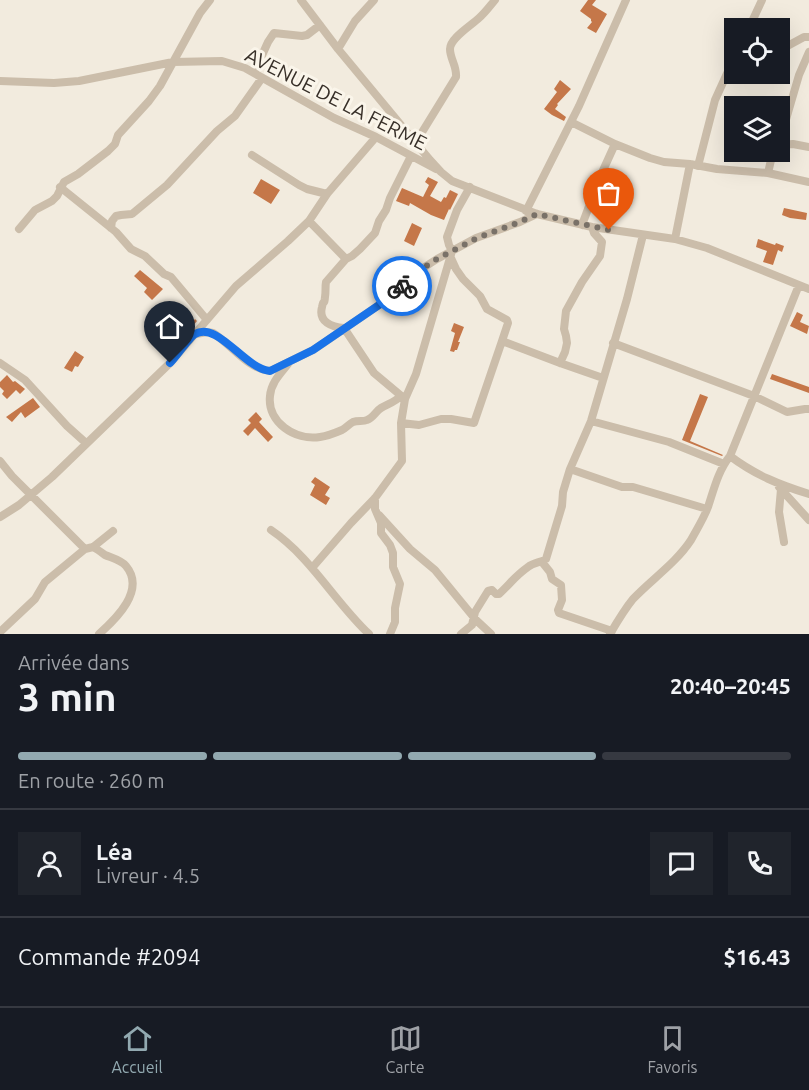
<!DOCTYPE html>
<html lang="fr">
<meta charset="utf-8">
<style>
body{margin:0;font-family:Ubuntu,sans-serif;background:#20242c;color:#f1f3f6;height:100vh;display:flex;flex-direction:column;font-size:22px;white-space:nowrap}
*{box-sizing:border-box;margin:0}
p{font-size:20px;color:#9ea1a6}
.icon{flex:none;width:33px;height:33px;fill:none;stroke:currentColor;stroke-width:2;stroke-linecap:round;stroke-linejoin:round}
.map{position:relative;height:634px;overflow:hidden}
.sheet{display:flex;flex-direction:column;background:#171b24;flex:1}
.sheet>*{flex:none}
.tools{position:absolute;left:724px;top:18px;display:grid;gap:12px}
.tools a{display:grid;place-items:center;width:66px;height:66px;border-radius:0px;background:#171b24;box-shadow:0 6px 24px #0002;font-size:30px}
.pin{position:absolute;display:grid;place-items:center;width:51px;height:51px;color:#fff;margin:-62px -26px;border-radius:50% 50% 50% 0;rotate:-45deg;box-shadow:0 0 6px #0007}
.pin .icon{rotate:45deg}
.courier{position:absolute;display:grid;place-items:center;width:60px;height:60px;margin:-30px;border:4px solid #1a73e8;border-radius:50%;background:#fff;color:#222;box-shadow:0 2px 8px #0007}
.head em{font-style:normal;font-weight:700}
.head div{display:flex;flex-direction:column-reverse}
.head{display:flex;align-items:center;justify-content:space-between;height:102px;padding:0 18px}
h1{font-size:39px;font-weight:700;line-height:45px}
.bar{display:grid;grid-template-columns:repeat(4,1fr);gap:9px 6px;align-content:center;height:72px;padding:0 18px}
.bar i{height:8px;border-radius:4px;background:#363941}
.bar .active{background:#92a9b0}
.bar p{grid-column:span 4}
.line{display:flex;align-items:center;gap:15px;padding:0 18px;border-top:2px solid #363941}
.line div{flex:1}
.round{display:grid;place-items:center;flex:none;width:63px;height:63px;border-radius:0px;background:#20242c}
.dock{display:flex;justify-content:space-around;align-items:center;height:84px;border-top:2px solid #363941;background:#171b24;font-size:16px;color:#9ea1a6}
.dock a{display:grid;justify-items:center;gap:3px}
.dock .active{color:#92a9b0}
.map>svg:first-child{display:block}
</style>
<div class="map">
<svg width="809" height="634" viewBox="0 0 809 634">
<rect width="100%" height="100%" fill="#f2ebde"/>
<path fill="#c57749" d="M588,0H596L592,5L607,14L596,33L587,28L592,22L591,21V19L580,11Z
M560,80L571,89L557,104L558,105L555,109L566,117L564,121L552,115L544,109L557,92L554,89Z
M428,177L438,182L430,196L441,202L444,197L446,198L450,190L458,194L450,210L449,209L444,220L431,215L410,203L409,206L396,201L402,188L423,197L429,185L425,182Z
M261,179L280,190L271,204L253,193Z
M784,208L807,213L806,220L790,218L782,215Z
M412,223L422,228L414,246L404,241Z
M758,239L775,245L776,243L784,246L782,252L778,250L773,265L763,262L767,251L756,247Z
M140,270L163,289L152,300L144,292L147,288L134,276Z
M797,312L803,315L800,322L809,326L807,334L790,326Z
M195,319L197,321L176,346L158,330L164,324L178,337Z
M454,323L464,327L458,342H460L457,350H455L454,352L450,351L455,333L451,331Z
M75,351L84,357L78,367L75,366L72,372L64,368Z
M772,374L809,387V393L770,379Z
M7,375L13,382L15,381L25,389L20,394L16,390L7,399L2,394L4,391L0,387V382Z
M700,394L708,397L690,441L723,455L722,456L682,440Z
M33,398L40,407L25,418L21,412L12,422L6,417Z
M256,412L262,419L259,422L273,437L268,442L255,428L248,436L243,431L251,423L248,420Z
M315,477L330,487L325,495L330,498L326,505L310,495L315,485L311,482Z"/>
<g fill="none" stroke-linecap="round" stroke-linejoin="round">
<path stroke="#cbbdaa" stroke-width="8" d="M301,0L338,49L430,160L441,172L452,181L537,214L592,227L675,239L707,248L809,289
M749,28L762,0
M338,49L355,21L374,0
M780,50L804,37H809
M254,73L268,42L274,33L302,36L307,35L320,25
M0,81L54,83L79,81L173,62L222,61L245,68L334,118L376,137L436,169
M571,122L615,144L650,158L664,162L690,164L717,169L768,173L809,182
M780,140L799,75L809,52
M416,142L456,77C457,66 450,59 450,49C450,38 472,25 479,18C485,13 490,6 495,0
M780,145L793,144L809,147
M252,155L299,185L307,189L327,194
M698,166L715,100L735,56
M768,173L771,160L774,152
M60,187L116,232L131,249L145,256L164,274L171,277L207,320
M526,211L579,106L626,0
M309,221L346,259
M582,225L600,177L615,144
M111,228L112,221L116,216L121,215L132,214L167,185L217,131L235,116L262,78
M19,229L35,210L52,201L57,196L64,182L78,174L108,151L115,144L118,135L149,101L160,86L200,13L210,0
M675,239L690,164
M450,256L456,269L463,279L480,296L487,309L507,320L508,323L502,341
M196,334L207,332L213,333C231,344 247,369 270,371L313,350L325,342L379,305L423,268L437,259L476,238L520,222L537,214
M613,343L754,396L787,412L805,409H809
M0,363L25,380L67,426L86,443
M560,363L565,352L567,343L566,336L564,329L566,311L582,282L600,256L602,242L594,233L592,227
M288,364C280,374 271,383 270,396C267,422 295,441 320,437C327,436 335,433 342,430C346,428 349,424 353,422C358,420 363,422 367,420C373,418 376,411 381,408C388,404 395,402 401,396
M405,399L374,373L344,328C332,327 318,322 322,307C324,297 324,307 325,297C326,292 325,287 326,282L346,259L352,256L360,249L375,233L379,221L386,210L390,198L411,156
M591,421L669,442L724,464
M401,423L419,425L441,419H451L474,423L502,341L560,363L603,378
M730,456C755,475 780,485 809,494
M0,461L12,476L85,549
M570,469L622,487H633L650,492L707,509
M779,487L809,520
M781,489L779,512L784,542
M375,498V509L381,523V533L390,545L393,553V567L400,584L395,608V622L390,634
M379,515L410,549L435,570L476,620L491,634
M0,517L19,505L52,477L170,363L236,286L288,241L309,221L327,194L376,137
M271,530C311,557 334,601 369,634
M93,547C97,549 101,552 105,555C112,558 121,560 126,566C146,590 116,619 99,634
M542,562L550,572L552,579L561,585L562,600L558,610L559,613L612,631
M312,568L351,523L375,498L402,461L401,423L405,399L416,374L452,251L449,245L447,237L457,210L470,187
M0,632L35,599L45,582L85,549L93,547L113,531
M461,634L472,625L475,612L488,591L492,590L496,594H499C510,584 515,576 528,567C534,562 540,563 546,559L562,506L563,492L570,469L591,421L627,299L643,235
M610,634C617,622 624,610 633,599C652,579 676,563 691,540C697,529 704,518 708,507C714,489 718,471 730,456L799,285"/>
</g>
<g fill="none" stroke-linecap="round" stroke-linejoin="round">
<path stroke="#797168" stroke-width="6" stroke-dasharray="0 10.8" d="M402,286L423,268L437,259L477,238L520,222L537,214L609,230"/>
<path stroke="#1a73e8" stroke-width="8" d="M170,363C176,357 189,338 195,334C218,321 245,369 270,371L313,350L379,305L402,286"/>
</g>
<g text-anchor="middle" stroke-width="6" stroke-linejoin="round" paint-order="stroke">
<g font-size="20" fill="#383029" stroke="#faf5ea">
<text transform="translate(336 99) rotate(27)" y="7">AVENUE DE LA FERME</text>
</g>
</g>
</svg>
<div class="tools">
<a><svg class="icon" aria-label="locate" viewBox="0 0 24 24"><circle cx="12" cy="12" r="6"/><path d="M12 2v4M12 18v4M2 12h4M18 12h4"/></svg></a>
<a><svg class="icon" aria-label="layers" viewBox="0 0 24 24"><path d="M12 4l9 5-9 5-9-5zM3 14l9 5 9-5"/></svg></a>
</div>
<div class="pin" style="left:609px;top:230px;background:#ea580c"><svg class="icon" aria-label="bag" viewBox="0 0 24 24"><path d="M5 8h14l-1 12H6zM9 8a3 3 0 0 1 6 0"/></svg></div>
<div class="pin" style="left:170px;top:363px;background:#1f2937"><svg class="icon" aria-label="home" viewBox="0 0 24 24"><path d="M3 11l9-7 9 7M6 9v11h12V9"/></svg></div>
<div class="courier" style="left:402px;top:286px"><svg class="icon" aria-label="bike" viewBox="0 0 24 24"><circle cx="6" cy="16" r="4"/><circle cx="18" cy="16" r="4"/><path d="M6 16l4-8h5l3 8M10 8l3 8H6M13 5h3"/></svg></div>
</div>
<section class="sheet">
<div class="head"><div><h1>3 min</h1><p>Arrivée dans</p></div><em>20:40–20:45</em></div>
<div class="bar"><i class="active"></i><i class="active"></i><i class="active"></i><i></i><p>En route · 260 m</p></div>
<div class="line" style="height:108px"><a class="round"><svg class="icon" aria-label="person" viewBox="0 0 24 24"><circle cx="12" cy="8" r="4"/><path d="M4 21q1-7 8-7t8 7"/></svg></a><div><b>Léa</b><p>Livreur · 4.5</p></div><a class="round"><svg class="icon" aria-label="chat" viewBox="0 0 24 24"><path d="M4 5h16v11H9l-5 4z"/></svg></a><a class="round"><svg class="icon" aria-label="phone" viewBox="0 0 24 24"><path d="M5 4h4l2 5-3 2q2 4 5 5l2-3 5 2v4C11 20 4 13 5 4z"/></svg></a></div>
<div class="line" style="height:78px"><div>Commande #2094</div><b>$16.43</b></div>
</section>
<nav class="dock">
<a class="active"><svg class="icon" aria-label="home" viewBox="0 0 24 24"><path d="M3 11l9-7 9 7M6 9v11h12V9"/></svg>Accueil</a>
<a><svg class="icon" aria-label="map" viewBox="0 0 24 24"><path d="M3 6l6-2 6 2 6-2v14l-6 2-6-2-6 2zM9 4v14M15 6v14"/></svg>Carte</a>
<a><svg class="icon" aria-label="saved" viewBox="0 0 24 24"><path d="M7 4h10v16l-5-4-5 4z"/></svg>Favoris</a>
</nav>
